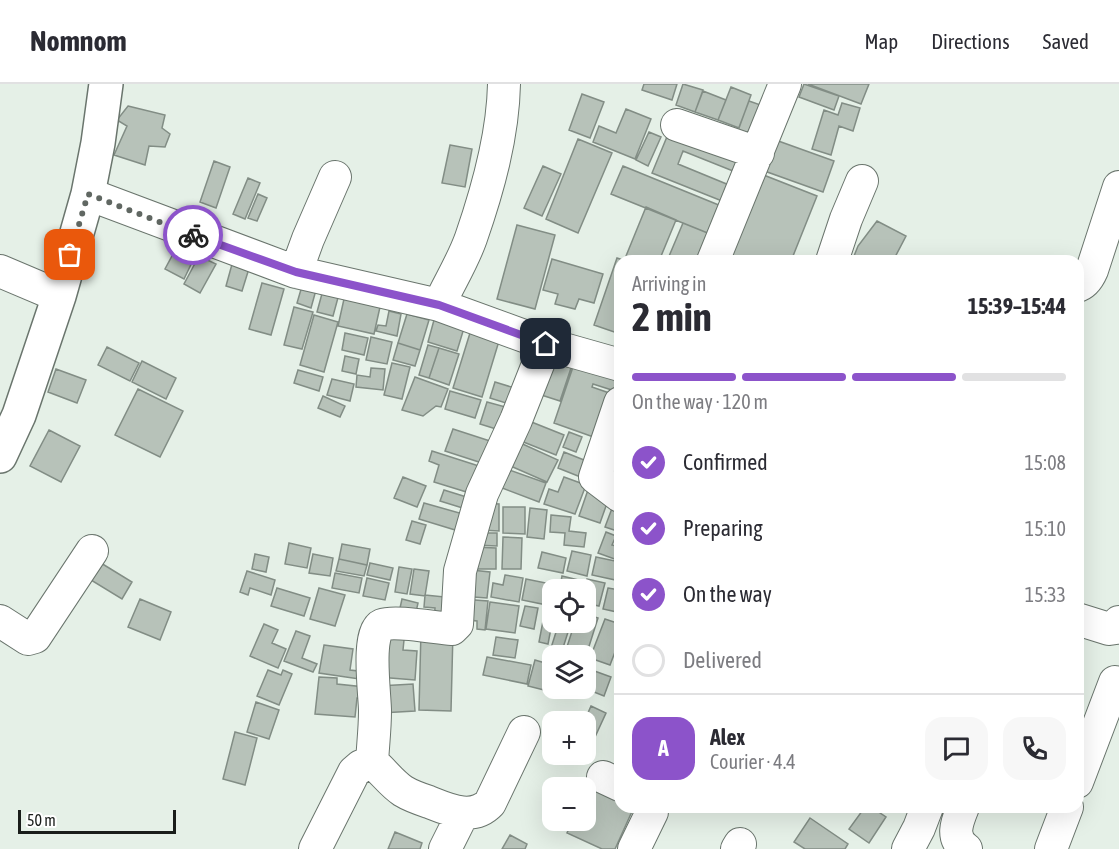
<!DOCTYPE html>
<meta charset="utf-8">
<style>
body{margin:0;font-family:"Asap Condensed",sans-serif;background:#f7f7f7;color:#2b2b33;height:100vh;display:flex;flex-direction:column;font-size:22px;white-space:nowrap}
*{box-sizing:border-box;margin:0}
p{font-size:20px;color:#7c7c81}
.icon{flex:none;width:33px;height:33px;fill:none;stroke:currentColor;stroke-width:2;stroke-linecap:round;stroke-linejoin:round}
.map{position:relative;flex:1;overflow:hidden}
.drawer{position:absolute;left:614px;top:171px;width:470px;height:558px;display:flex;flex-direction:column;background:#fff;border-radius:18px;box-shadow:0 6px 24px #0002}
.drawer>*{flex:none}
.tools{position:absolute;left:542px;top:495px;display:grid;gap:12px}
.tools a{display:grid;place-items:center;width:54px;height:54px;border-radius:12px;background:#fff;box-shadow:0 6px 24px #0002;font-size:30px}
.scale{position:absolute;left:18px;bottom:15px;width:158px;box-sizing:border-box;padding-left:6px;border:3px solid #191d1a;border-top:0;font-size:16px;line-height:21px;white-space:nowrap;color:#191d1a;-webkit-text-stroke:4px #fff;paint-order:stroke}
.pin{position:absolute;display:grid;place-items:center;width:51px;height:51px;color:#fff;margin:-26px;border-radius:12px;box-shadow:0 3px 9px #0006}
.courier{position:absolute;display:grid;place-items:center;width:60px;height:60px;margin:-30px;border:4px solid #8c53ca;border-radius:50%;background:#fff;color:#222;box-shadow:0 2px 8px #0007}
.overview em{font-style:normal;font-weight:700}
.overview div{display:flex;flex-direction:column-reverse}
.overview{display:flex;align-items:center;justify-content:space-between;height:102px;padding:0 18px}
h1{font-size:39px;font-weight:700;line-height:45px}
.bar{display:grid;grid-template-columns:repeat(4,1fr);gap:9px 6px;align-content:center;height:72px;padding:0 18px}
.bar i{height:8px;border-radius:4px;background:#e1e1e2}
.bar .current{background:#8c53ca}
.bar p{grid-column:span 4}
.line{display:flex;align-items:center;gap:15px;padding:0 18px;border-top:2px solid #e1e1e2}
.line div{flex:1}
.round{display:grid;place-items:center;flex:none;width:63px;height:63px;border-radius:18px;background:#f7f7f7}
ol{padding:0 18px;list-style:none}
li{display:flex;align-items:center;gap:18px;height:66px}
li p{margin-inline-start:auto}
li .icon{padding:6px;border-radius:50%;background:#8c53ca;color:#fff;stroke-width:4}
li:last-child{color:#7c7c81}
li i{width:33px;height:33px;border:3px solid #e1e1e2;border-radius:50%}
header{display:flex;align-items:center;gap:36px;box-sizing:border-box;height:84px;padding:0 30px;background:#fff;border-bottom:2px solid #e1e1e2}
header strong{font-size:28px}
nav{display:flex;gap:33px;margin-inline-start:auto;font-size:21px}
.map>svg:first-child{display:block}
</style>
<header>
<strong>Nomnom</strong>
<nav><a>Map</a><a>Directions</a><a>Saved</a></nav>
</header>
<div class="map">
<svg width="1119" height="765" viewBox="0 0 1119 765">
<rect width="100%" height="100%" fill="#e5f0e7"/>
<path fill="#b7c2b9" stroke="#828d85" stroke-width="1.5" d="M644,0H677L672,16L642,6Z
M683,0L703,6L695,28L676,21Z
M804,0L839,12L834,26L799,13Z
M808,0H869L861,20Z
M731,3L751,11L739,44L718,36Z
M703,7L726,16L718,36L695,28Z
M582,10L604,18L590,54L569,46Z
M749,17L769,24L758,53L738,46Z
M842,19L860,24L853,47L839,42L831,71L812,65L824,26L838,31Z
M128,22L165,31L162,44L170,50L165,63L149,62L145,81L114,71L127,42L117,36Z
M626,25L651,35L635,75L593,58L599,42L616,49Z
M671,43L749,75L743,91L683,67L678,80L729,101L722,117L652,89Z
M649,48L661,53L648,82L636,76Z
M770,54L834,77L823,108L759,85Z
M578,55L612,69L578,149L546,135Z
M450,61L472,65L465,103L442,99Z
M214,77L230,83L216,124L200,118Z
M543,82L561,90L542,132L524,124Z
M623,82L726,124L715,152L611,110Z
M756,88L817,112L791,177H747L724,168Z
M248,94L260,99L245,135L233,130Z
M258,110L267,114L257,137L248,134Z
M646,123L676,136L659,177H638L626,172Z
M877,137L906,152L893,177H852L858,162Z
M683,139L715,152L705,177H667Z
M517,141L555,151L535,225L497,215Z
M180,157L198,166L184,195L165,185Z
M199,172L216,180L200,209L184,200Z
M234,173L251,178L242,207L226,202Z
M617,174L626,177H620V250L594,241Z
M552,175L603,190L594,219L579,215L575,225L555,220L558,210L543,206Z
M262,199L284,205L271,251L249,245Z
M302,202L316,206L311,224L297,219Z
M323,206L339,210L333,232L317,228Z
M344,215L380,223L374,250L338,242Z
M294,223L313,228L302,265L284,261Z
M389,227L401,230L397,252L376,247L378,241L386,242Z
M407,230L429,236L420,266L398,259Z
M314,231L338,238L324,288L300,281Z
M434,236L464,244L457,267L428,258Z
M345,249L368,254L364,271L342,266Z
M470,249L499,257L482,313L453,304Z
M371,253L392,258L387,280L366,276Z
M398,259L420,266L415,282L393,276Z
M428,261L439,264L429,294L419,291Z
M107,263L139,279L130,297L98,281Z
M439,264L459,270L449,301L429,294Z
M345,272L359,275L356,290L342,287Z
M543,275L571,284L560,317L532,308Z
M142,277L176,294L166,315L132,298Z
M392,279L410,283L402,315L384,311Z
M574,280L620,295L618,308L593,300L592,303L618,312L602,356L554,339Z
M371,284L385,285L383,306L356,303L357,291L370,293Z
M56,285L86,296L77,319L48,308Z
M298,286L323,293L319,307L294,299Z
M415,293L448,305L441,323L436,322L423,332L402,326Z
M332,295L354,300L350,317L327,311Z
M495,298L524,307L519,323L490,314Z
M138,305L183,327L160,373L115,351Z
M450,307L481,316L475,334L445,325Z
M323,312L345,322L340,333L318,324Z
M487,318L516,326L509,349L480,340Z
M529,337L564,351L556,371L521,357Z
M453,345L490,357L482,379L445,367Z
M49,346L80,362L61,398L30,382Z
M569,348L582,353L576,368L563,363Z
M516,357L558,376L547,398L506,380Z
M432,367L482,383L473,410L434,398L439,381L429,377Z
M564,368L594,380L588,396L558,384Z
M504,384L546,399L539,418L497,402Z
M403,393L426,402L417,423L394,414Z
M564,393L586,401L575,430L544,420L549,405L558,408Z
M590,400L611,408L600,439L579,432Z
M444,406L473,415L469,426L440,417Z
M424,419L470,432L465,449L419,435Z
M481,419L499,420V447L481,446Z
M614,419L620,420V448L605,443Z
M503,423H525V450L503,449Z
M530,424L547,426L544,455L527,453Z
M551,431L571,433L569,447L586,449L584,463L564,461L565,449L550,448Z
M412,437L426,441L420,460L406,456Z
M606,448L616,452L612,461L620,463V477L598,469Z
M475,449H497V462L475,461Z
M503,453L522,454L521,485H502Z
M289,459L311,464L307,484L285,480Z
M342,460L370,465L367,481L339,475Z
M472,463L496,464V485H471Z
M572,467L591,471L587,492L567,487Z
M542,468L566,474L563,489L538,484Z
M255,470L269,473L266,488L252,485Z
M313,470L333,474L330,492L309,489Z
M596,473L620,478V497L592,491Z
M339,475L367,481L364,492L336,487Z
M96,476L132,498L122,515L86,493Z
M370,479L393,484L390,496L367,491Z
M399,483L412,485L407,510L395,508Z
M414,485L429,487L425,512L410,510Z
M462,485L490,488L487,514L460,512Z
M247,487L275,496L271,511L250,504L248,511L240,508Z
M335,489L362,494L359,509L332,504Z
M505,491L523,494L519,518L491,513L493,499L503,501Z
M562,492L583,497L581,506L560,503Z
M367,494L389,499L385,516L363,512Z
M526,495L551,500L547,521L522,516Z
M587,495L605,499L599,522L585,519L584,506Z
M277,504L310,514L304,532L271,522Z
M319,504L345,511L335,542L310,535Z
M608,504L620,506L617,528L603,525Z
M425,511L455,514L434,540L435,524L424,523Z
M140,515L171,528L160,556L128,543Z
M402,515L418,519L414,537L398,533Z
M461,515L488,517L485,546L477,545V537L459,535Z
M490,518L519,522L515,549L486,545Z
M525,522L538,524L534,545L520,542Z
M585,530L598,534L585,575V572H564L575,538H585Z
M605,535L620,540V555L610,581L590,574Z
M543,537L552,539L548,560L539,558Z
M264,540L278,546L272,559L286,565L278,584L250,572Z
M558,542L569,545L561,570L550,567Z
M382,544L405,546L403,566L417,567L415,596L378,593Z
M296,547L310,552L302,574L317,580L313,588L284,577Z
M421,547L453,548L451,627L419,626Z
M496,553L518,556L515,574L493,571Z
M324,561L353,565L350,586L367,588L366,596L319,589Z
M487,573L531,581L527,600L483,591Z
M535,576L552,581V608L528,602Z
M589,585L611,593L604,612L584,604Z
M268,586L281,591L283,586L292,590L279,621L257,612Z
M319,593L337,594V600L365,603L364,615L357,614L355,633L315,630Z
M413,600L415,627L381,629L379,602Z
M256,618L279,626L269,655L247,648Z
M591,622L606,629L589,666L585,664L584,638Z
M235,648L257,654L245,701L223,695Z
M592,694L620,706V723H634L615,765H602L567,749L573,736H585V710Z
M865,723H871L886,733L869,759L849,745Z
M810,734L848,760L845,765H805L794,758Z
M395,748L422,759L420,765H388Z
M510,751L527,760L525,765H502Z"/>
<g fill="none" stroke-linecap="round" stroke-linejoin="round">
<defs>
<path id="minor" d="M677,41L758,69
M88,110L296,188L439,221L546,260L620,281
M713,177L785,0
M832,177L846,135L862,97
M0,187L59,212
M296,188L308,155L335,93
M1077,202C1085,200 1089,193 1092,186L1119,103
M439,221C449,199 463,177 471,154C488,105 503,52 504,0
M620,319L595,393L620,412
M1077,535L1109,545L1116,544L1119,538
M0,537L28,555L35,553L92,467
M372,678C373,661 375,644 375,627C375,611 366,548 382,541C395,536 436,544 452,545L457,540L460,487L482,410L516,336L546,260
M372,678C383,687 391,699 403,707C411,712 420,715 429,718C449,726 473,737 490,719L524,648
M603,693L620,701
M1077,698L1115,598
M963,723C957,738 950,754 966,765
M315,765L354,688L361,682L372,678
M445,765L463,729
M634,765L652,728V723
M737,765L740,760
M908,765L919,744L927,723
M1051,765L1067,723"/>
<path id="major" d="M0,372L19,331L59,212L88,110L98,59L106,0"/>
</defs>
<use href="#minor" stroke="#6a756d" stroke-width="34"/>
<use href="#major" stroke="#6a756d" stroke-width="36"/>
<use href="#minor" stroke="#fff" stroke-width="32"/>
<use href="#major" stroke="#fff" stroke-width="33"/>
</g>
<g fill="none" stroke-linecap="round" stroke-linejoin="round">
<path stroke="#606762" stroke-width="6" stroke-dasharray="0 10.8" d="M70,171L88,110L193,151"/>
<path stroke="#8c53ca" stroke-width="8" d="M193,151L296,188L439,221L546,260"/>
</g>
</svg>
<div class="tools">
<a><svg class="icon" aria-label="locate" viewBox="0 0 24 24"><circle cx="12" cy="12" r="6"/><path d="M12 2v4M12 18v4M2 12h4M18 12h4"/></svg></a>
<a><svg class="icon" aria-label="layers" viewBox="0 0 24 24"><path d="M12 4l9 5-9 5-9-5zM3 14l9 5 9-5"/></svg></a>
<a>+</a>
<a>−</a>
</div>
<div class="scale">50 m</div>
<div class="pin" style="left:70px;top:171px;background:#ea580c"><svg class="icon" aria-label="bag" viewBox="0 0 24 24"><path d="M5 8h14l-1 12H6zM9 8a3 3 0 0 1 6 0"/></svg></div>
<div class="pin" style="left:546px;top:260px;background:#1f2937"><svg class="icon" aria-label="home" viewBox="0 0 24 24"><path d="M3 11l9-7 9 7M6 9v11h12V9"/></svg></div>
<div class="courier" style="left:193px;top:151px"><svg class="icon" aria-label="bike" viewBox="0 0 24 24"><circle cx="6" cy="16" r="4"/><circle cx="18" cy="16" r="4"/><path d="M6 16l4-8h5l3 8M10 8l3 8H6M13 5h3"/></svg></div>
<section class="drawer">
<div class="overview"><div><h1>2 min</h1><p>Arriving in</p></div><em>15:39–15:44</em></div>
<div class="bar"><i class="current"></i><i class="current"></i><i class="current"></i><i></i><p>On the way · 120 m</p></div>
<ol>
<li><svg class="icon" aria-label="check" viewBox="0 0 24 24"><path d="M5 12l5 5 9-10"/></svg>Confirmed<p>15:08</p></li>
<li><svg class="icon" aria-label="check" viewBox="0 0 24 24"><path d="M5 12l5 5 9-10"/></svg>Preparing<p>15:10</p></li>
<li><svg class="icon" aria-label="check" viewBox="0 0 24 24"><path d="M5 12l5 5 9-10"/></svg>On the way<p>15:33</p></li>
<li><i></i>Delivered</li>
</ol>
<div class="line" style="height:108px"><b class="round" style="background:#8c53ca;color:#fff">A</b><div><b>Alex</b><p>Courier · 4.4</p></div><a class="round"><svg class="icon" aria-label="chat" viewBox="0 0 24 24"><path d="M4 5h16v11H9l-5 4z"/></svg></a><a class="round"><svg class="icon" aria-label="phone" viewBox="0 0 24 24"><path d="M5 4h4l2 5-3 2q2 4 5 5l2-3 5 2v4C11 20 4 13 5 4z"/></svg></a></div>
</section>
</div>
